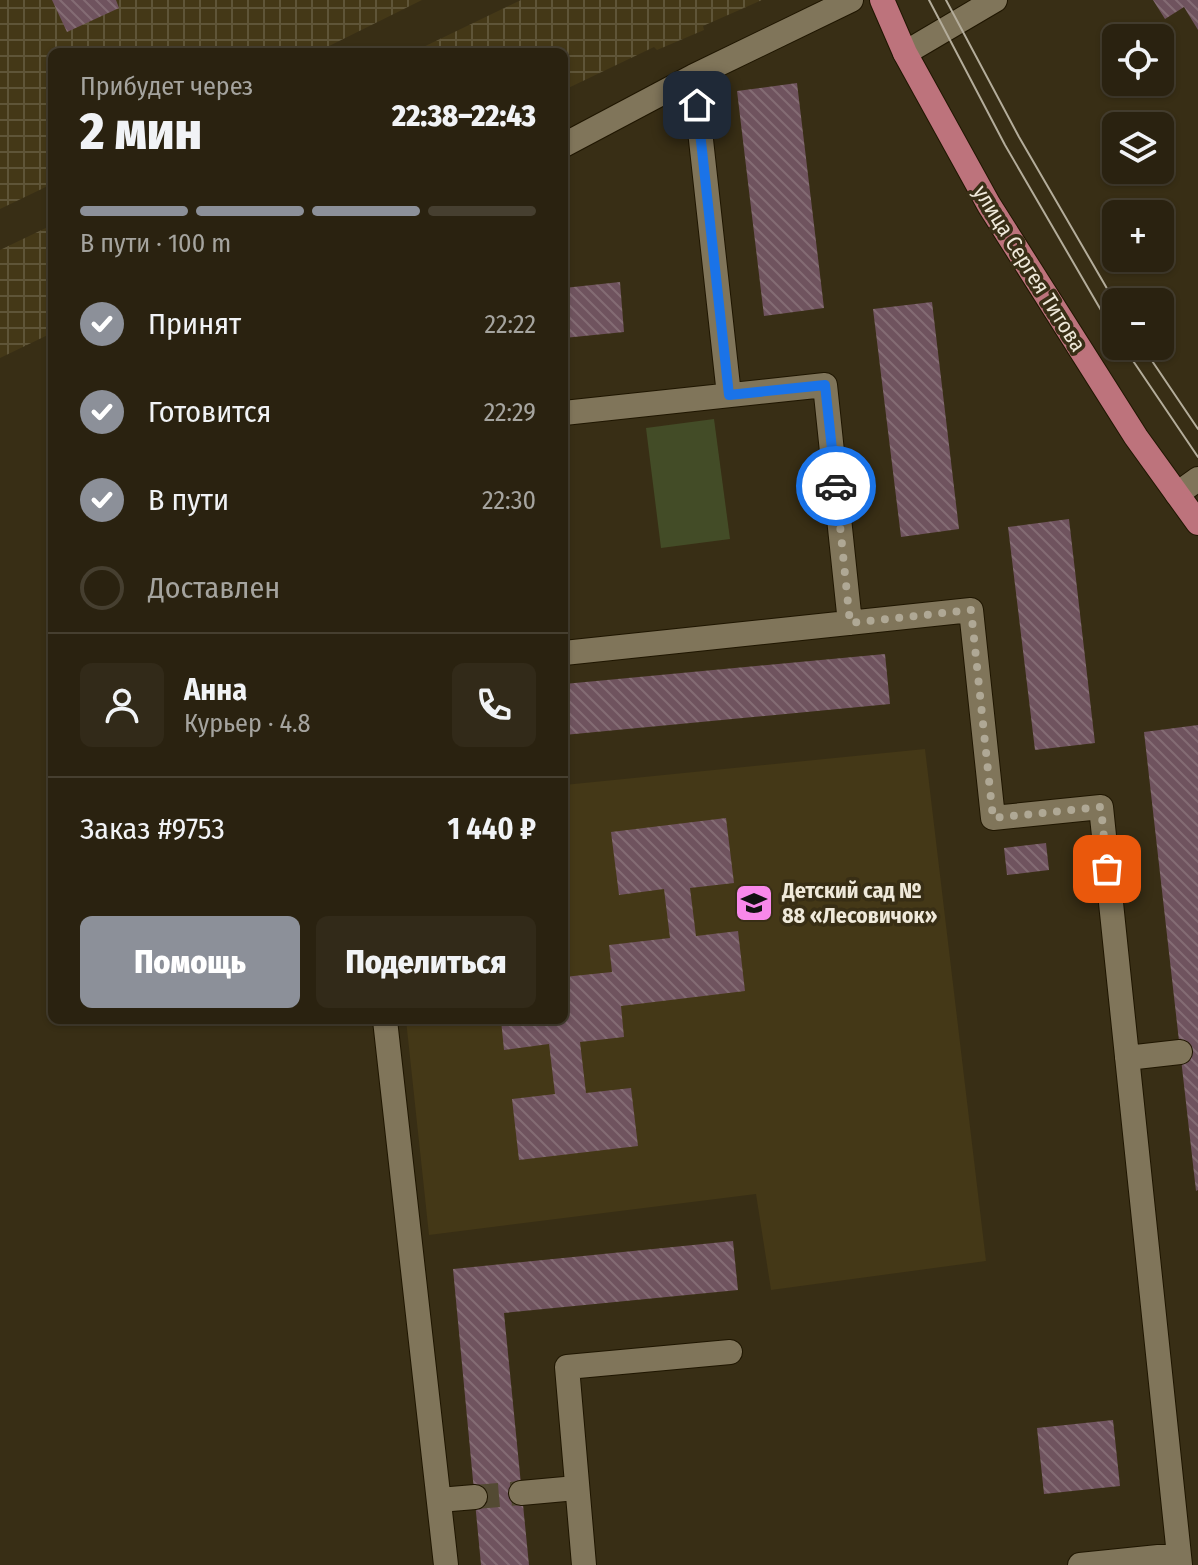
<!DOCTYPE html>
<html lang="ru">
<meta charset="utf-8">
<style>
body{margin:0;font-family:"Fira Sans Condensed",sans-serif;background:#322a19;color:#f1f3f6;height:100vh;display:flex;flex-direction:column;font-size:30px;white-space:nowrap}
*{box-sizing:border-box;margin:0}
p{font-size:26px;color:#a5a49f}
.icon{flex:none;width:44px;height:44px;fill:none;stroke:currentColor;stroke-width:2;stroke-linecap:round;stroke-linejoin:round}
.map{position:relative;flex:1;overflow:hidden}
.panel{position:absolute;left:48px;top:48px;width:520px;height:976px;display:flex;flex-direction:column;background:#2a2210;border-radius:12px;box-shadow:0 2px 6px #0004,0 0 0 2px #463f30}
.panel>*{flex:none}
.fabs{position:absolute;left:1102px;top:24px;display:grid;gap:16px}
.fabs a{display:grid;place-items:center;width:72px;height:72px;border-radius:12px;background:#2a2210;box-shadow:0 2px 6px #0004,0 0 0 2px #463f30;font-size:40px}
.pin{position:absolute;display:grid;place-items:center;width:68px;height:68px;color:#fff;margin:-34px;border-radius:16px;box-shadow:0 4px 12px #0006}
.courier{position:absolute;display:grid;place-items:center;width:80px;height:80px;margin:-40px;border:6px solid #1a73e8;border-radius:50%;background:#fff;color:#222;box-shadow:0 2px 10px #0007}
.headline em{font-style:normal;font-weight:800}
.headline div{display:flex;flex-direction:column-reverse}
.headline{display:flex;align-items:center;justify-content:space-between;height:136px;padding:0 32px}
h1{font-size:52px;font-weight:800;line-height:60px}
.bar{display:grid;grid-template-columns:repeat(4,1fr);gap:12px 8px;align-content:center;height:96px;padding:0 32px}
.bar i{height:10px;border-radius:6px;background:#463f30}
.bar .current{background:#8c9099}
.bar p{grid-column:span 4}
.line{display:flex;align-items:center;gap:20px;padding:0 32px;border-top:2px solid #463f30}
.line div{flex:1}
.round{display:grid;place-items:center;flex:none;width:84px;height:84px;border-radius:12px;background:#322a19}
ol{padding:0 32px;list-style:none}
li{display:flex;align-items:center;gap:24px;height:88px}
li p{margin-inline-start:auto}
li .icon{padding:8px;border-radius:50%;background:#8c9099;color:#fff;stroke-width:4}
li:last-child{color:#a5a49f}
li i{width:44px;height:44px;border:4px solid #463f30;border-radius:50%}
.primary-button{display:flex;gap:16px;margin-top:auto;padding:16px 32px}
.primary-button a{flex:1;height:92px;border-radius:12px;background:#8c9099;color:#fff;font-size:32px;font-weight:800;line-height:92px;text-align:center}
.primary-button a+a{background:#322a19;color:#f1f3f6}
.map>svg:first-child{display:block}
</style>
<div class="map">
<svg width="1198" height="1565" viewBox="0 0 1198 1565">
<defs>
<pattern id="industrial-grid" width="8" height="8" patternUnits="userSpaceOnUse" patternTransform="scale(2)"><rect width="8" height="8" fill="#443817"/><path d="M0 4h8M4 0v8" fill="none" stroke="#5f5538"/></pattern>
<pattern id="building-back-hatch" width="6" height="6" patternUnits="userSpaceOnUse" patternTransform="scale(2)"><rect width="6" height="6" fill="#6f535e"/><path d="M-1 5l2 2M0 0l6 6M5-1l2 2" fill="none" stroke="#846c74"/></pattern>
</defs>
<rect width="100%" height="100%" fill="#382e15"/>
<path fill="#443817" d="M925,749L986,1261L771,1290L756,1194L429,1235L406,1020H564V785Z"/>
<path fill="url(#industrial-grid)" d="M0,0H422L317,52H52V184L0,209Z
M521,0H762L703,26L704,30L657,50L654,47L564,90V52H413Z
M52,225V333L0,358V250Z"/>
<path fill="#434c27" d="M714,419L730,539L661,548L646,428Z"/>
<path fill="url(#building-back-hatch)" d="M52,0H116L119,8L67,32Z
M1153,0H1198V30L1184,7L1165,19Z
M797,83L824,308L764,316L737,91Z
M620,282L624,332L564,338V288Z
M932,302L959,529L901,537L873,309Z
M1069,519L1095,743L1035,750L1008,527Z
M885,654L890,704L564,735V684Z
M1198,725V1190L1196,1191L1144,732Z
M726,818L734,883L690,888L696,936L738,931L745,991L621,1006L624,1037L580,1042L586,1093L631,1088L638,1146L519,1160L512,1099L555,1094L549,1044L504,1050L501,1020H564V977L612,972L609,945L670,938L664,889L619,895L611,832Z
M1046,843L1049,870L1007,875L1004,848Z
M733,1241L738,1290L504,1313L529,1565H481L453,1269Z
M1113,1420L1120,1486L1044,1494L1037,1428Z"/>
<g fill="none" stroke-linecap="round" stroke-linejoin="round">
<path stroke="#534a33" stroke-width="24" stroke-dasharray="24 12" stroke-linecap="butt" d="M475,1497L521,1493"/>
<defs>
<path id="minor" d="M905,53L995,0
M694,76L729,395
M564,145L694,76L851,0
M564,413L825,385L850,623
M1177,494L1198,479
M564,653L971,610L993,818L1101,807L1180,1565
M385,1020L446,1565
M1127,1058L1180,1052
M521,1493L576,1488
M439,1500L475,1497
M584,1565L567,1367L730,1352
M1080,1565L1178,1555"/>
<path id="major" d="M882,0L905,53L989,205L1136,437L1198,523"/>
</defs>
<use href="#minor" stroke="#1f1600" stroke-width="26"/>
<use href="#major" stroke="#1f1600" stroke-width="26"/>
<use href="#minor" stroke="#80755a" stroke-width="24"/>
<use href="#major" stroke="#bd737c" stroke-width="24"/>
<path stroke="#b4ad9b" stroke-width="2" d="M929,0L1005,145L1116,336
M946,0L1019,137L1116,304
M1123,346L1198,457
M1142,346L1198,429"/>
</g>
<g fill="none" stroke-linecap="round" stroke-linejoin="round">
<path stroke="#afa895" stroke-width="8" stroke-dasharray="0 14.4" d="M836,486L850,623L971,610L993,818L1101,807L1107,869"/>
<path stroke="#1a73e8" stroke-width="10" d="M697,105L729,395L825,385L836,486"/>
</g>
<defs>
<symbol id="school-square" viewBox="-11 -11 22 22"><rect x="-9" y="-9" width="18" height="18" rx="4" fill="#f888ea" stroke="#382e15"/><path d="M0-5L7-2L0 1L-7-2ZM-4 1L0 2.5L4 1V4Q0 6-4 4Z" fill="#111"/></symbol>
</defs>
<g fill-rule="evenodd">
<use href="#school-square" x="732" y="881" width="44" height="44"/>
</g>
<g text-anchor="middle" stroke-width="7" stroke-linejoin="round" paint-order="stroke">
<g font-size="22" fill="#efe9da" stroke="#382e15">
<text transform="translate(1030 268) rotate(58)" y="8">улица Сергея Титова</text>
</g>
<g font-size="22" font-weight="bold" fill="#efe9da" stroke="#382e15" text-anchor="start">
<text x="782" y="898">Детский сад №<tspan x="782" dy="25">88 «Лесовичок»</tspan></text>
</g>
</g>
</svg>
<div class="fabs">
<a><svg class="icon" aria-label="locate" viewBox="0 0 24 24"><circle cx="12" cy="12" r="6"/><path d="M12 2v4M12 18v4M2 12h4M18 12h4"/></svg></a>
<a><svg class="icon" aria-label="layers" viewBox="0 0 24 24"><path d="M12 4l9 5-9 5-9-5zM3 14l9 5 9-5"/></svg></a>
<a>+</a>
<a>−</a>
</div>
<div class="pin" style="left:1107px;top:869px;background:#ea580c"><svg class="icon" aria-label="bag" viewBox="0 0 24 24"><path d="M5 8h14l-1 12H6zM9 8a3 3 0 0 1 6 0"/></svg></div>
<div class="pin" style="left:697px;top:105px;background:#1f2937"><svg class="icon" aria-label="home" viewBox="0 0 24 24"><path d="M3 11l9-7 9 7M6 9v11h12V9"/></svg></div>
<div class="courier" style="left:836px;top:486px"><svg class="icon" aria-label="car" viewBox="0 0 24 24"><path d="M5 17H2v-5l4-1 3-4h7l3 4 3 1v5h-3M9 17h6M6 11h13"/><circle cx="7" cy="17" r="2"/><circle cx="17" cy="17" r="2"/></svg></div>
<section class="panel">
<div class="headline"><div><h1>2 мин</h1><p>Прибудет через</p></div><em>22:38–22:43</em></div>
<div class="bar"><i class="current"></i><i class="current"></i><i class="current"></i><i></i><p>В пути · 100 m</p></div>
<ol>
<li><svg class="icon" aria-label="check" viewBox="0 0 24 24"><path d="M5 12l5 5 9-10"/></svg>Принят<p>22:22</p></li>
<li><svg class="icon" aria-label="check" viewBox="0 0 24 24"><path d="M5 12l5 5 9-10"/></svg>Готовится<p>22:29</p></li>
<li><svg class="icon" aria-label="check" viewBox="0 0 24 24"><path d="M5 12l5 5 9-10"/></svg>В пути<p>22:30</p></li>
<li><i></i>Доставлен</li>
</ol>
<div class="line" style="height:144px"><a class="round"><svg class="icon" aria-label="person" viewBox="0 0 24 24"><circle cx="12" cy="8" r="4"/><path d="M4 21q1-7 8-7t8 7"/></svg></a><div><b>Анна</b><p>Курьер · 4.8</p></div><a class="round"><svg class="icon" aria-label="phone" viewBox="0 0 24 24"><path d="M5 4h4l2 5-3 2q2 4 5 5l2-3 5 2v4C11 20 4 13 5 4z"/></svg></a></div>
<div class="line" style="height:104px"><div>Заказ #9753</div><b>1 440 ₽</b></div>
<div class="primary-button"><a>Помощь</a><a>Поделиться</a></div>
</section>
</div>
